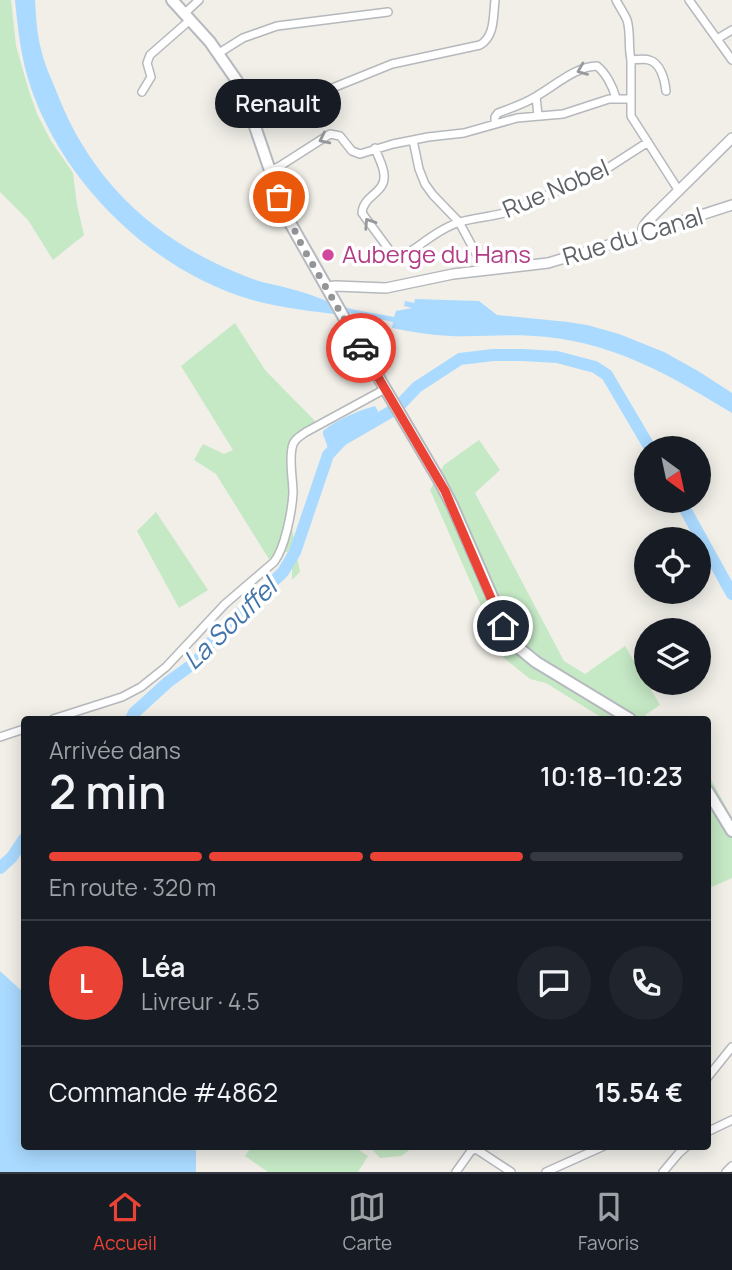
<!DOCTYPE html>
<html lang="fr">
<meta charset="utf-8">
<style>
body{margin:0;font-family:Manrope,sans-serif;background:#20242c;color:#f1f3f6;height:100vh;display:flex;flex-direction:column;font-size:26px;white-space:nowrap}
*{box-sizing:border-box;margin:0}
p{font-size:23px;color:#9ea1a6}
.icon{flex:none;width:38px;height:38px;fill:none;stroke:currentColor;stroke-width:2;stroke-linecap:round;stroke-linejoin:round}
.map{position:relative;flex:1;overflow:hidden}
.details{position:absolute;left:21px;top:716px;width:690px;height:434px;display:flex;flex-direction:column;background:#171b24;border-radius:7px;box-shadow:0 4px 18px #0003}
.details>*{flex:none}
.needle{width:46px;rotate:147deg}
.tools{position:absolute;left:634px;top:436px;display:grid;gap:14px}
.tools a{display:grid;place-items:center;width:77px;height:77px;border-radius:50%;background:#171b24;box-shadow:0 4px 18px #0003;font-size:35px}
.pin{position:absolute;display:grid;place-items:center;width:60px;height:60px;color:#fff;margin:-30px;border:4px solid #fff;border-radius:50%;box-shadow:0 2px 7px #0007}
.courier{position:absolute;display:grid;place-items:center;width:70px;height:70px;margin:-35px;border:5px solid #ea4335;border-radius:50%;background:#fff;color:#222;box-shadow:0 2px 9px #0007}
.bubble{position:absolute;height:49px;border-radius:24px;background:#171b24;box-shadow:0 4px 18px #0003;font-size:23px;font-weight:600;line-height:49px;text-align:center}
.overview em{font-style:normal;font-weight:600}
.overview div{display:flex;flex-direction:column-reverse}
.overview{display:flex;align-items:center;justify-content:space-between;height:119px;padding:0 28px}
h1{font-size:46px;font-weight:600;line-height:52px}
.bar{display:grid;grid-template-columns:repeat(4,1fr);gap:10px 7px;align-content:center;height:84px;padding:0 28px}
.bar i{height:9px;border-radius:5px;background:#363941}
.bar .current{background:#ea4335}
.bar p{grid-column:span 4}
.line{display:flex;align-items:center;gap:18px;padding:0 28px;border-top:2px solid #363941}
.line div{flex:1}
.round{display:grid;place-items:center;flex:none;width:74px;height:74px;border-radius:37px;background:#20242c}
.menu{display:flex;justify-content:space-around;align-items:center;height:98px;border-top:2px solid #363941;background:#171b24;font-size:19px;color:#9ea1a6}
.menu a{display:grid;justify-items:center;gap:4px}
.menu .current{color:#ea4335}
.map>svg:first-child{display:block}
</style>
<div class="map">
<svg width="732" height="1172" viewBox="0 0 732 1172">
<rect width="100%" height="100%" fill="#f1efe8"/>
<path fill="#c5e8c5" d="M0,0H11L16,46L29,91L37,114L51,141L73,173L77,205L84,235L53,260L28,220L0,192Z
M235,323L265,370L315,421L288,447V507L300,572L292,580V554L284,551L269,559L216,474L194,460L203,444L224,454L233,450L181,366Z
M479,440L500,470L475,493L564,661L585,674L625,646L660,705L645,715L649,719H604L546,683L530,679L504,658L430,490L444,465Z
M156,512L208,590L179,608L137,531Z
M707,772L732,818V878L707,889Z
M252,1146H353L368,1156L358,1172H268L245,1156Z
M369,1146H415L401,1156L380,1158Z"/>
<path fill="#aadaff" d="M15,0H35C36,17 37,36 42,53C45,66 52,80 57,93C92,184 159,244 250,278C263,283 278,285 291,289C309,293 325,301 342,306C358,312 377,313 394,317L396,311L412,308L404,306L405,301L414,303L415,299L479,301L497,315L568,322L587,325L619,334L664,352L698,371L732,393V413C671,376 619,345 547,337C515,333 482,337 451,336C431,335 412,332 392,328L393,322L389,321L344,312L343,315C311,311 280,308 249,299C152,270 64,184 31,88C21,59 18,30 15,0Z
M375,406L378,411L377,413L339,437L337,441L328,448L323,434V431C337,419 358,411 375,406Z
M0,971L24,993V1146H196V1172H0Z"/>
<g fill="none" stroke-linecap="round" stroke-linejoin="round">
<path stroke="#aadaff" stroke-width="12" d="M680,500L732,594
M131,719L134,713L168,682L197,661L214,639L283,572L295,552L328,455L342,440L397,408L417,387L460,359L493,355H522L557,357L595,367L607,375L650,448
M0,868L12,857L24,839"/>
<defs>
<path id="minor" d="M616,0C619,6 624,13 627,20C631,33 628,47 631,60V116L679,191
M689,0L732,60
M184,14L199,0
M717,39L732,30
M219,53L243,38L277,26L388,12
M631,60C636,60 645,58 649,60C661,63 665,81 666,91
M142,92L151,77L147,63L150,55L190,20
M536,97L538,115
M254,120L303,103L325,91L392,64L480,45C495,36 493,17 495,0
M495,124V117L498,113C511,108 524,104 535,97C553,87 576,66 597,66C606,73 613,87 616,98
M413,140L419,169L425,184L433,195L459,222L485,270
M375,148C378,157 384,167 384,175C386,193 363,195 362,213L393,255L397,258L402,257C420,246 440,228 460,222C474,218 489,217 504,213L600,173L648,142
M270,171L280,166L330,134L340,136L352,151L360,154L393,144L428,137L464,133L517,118L563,114L609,99H631
M53,719L122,697L141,687L166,667L225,604L274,562C285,548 292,511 293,493C293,479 289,462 292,448C293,440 299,437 306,432L385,389
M0,737L24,729
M707,1078L732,1047
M707,1132L732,1120
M456,1172L471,1151L476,1149L511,1172
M546,1172L604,1146
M663,1172L679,1153L687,1146
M726,1172L732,1166"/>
<path id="tertiary" d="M643,234C641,227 648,221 653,216L732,138
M326,287L336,286L386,288L453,274L548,263L615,243L732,205"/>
<path id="secondary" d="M172,0L210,42L237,81L246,100L279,197L289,221L363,351L439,480L452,505L508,633L520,649L536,662L630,719
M707,790L732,831"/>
</defs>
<use href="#minor" stroke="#b5b8bc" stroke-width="10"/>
<use href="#tertiary" stroke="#b5b8bc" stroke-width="12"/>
<use href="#secondary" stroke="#b6babf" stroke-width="14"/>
<use href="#minor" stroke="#fff" stroke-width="7"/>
<use href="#tertiary" stroke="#fff" stroke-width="9"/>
<use href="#secondary" stroke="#fff" stroke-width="10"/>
</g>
<defs><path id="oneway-chevron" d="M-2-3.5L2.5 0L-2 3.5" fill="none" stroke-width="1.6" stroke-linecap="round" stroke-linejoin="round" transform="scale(1.75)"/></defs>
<g stroke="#979a9d">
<use href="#oneway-chevron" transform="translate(582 70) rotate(158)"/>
<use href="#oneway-chevron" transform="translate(324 139) rotate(154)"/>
<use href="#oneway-chevron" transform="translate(369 223) rotate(-123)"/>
</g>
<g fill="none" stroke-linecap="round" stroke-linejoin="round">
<path stroke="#929495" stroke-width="7" stroke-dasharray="0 12.6" d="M279,197L302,246L361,348"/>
<path stroke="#ea4335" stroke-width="9" d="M361,348L445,491L503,626"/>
</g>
<circle fill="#d1479c" stroke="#fff" stroke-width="2.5" cx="328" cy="255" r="7"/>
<g text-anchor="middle" stroke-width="7" stroke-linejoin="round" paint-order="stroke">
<g font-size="24" fill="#5f6368" stroke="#fff">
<text transform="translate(556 189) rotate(-23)" y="8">Rue Nobel</text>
<text transform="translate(633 237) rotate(-17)" y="8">Rue du Canal</text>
</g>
<g font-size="24" fill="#b23c85" stroke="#fff" text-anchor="start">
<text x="342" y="263">Auberge du Hans</text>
</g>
<g font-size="26" font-style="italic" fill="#4174aa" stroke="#fff">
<text transform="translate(230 624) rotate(-44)" y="9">La Souffel</text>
</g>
</g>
</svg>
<div class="tools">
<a><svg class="needle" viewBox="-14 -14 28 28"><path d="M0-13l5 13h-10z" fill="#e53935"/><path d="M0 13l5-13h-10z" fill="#9ea1a6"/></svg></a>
<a><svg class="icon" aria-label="locate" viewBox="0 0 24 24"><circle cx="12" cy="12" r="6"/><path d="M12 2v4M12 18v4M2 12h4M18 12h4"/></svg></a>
<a><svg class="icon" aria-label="layers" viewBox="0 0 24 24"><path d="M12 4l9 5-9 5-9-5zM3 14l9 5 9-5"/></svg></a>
</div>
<div class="pin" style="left:279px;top:197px;background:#ea580c"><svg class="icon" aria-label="bag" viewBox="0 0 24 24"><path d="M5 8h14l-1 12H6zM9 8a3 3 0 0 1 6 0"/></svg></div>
<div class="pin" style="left:503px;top:626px;background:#1f2937"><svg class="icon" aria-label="home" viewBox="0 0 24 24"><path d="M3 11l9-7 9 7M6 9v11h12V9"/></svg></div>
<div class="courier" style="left:361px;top:348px"><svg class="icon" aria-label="car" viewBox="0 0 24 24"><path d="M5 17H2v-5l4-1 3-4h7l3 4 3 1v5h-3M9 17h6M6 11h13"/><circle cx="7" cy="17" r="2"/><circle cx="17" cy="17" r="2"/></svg></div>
<div class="bubble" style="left:215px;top:79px;width:126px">Renault</div>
<section class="details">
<div class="overview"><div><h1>2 min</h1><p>Arrivée dans</p></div><em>10:18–10:23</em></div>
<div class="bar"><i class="current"></i><i class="current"></i><i class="current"></i><i></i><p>En route · 320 m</p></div>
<div class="line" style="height:126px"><b class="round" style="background:#ea4335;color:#fff">L</b><div><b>Léa</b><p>Livreur · 4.5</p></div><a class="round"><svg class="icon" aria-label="chat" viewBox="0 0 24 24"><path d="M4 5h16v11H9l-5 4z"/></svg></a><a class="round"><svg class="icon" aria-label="phone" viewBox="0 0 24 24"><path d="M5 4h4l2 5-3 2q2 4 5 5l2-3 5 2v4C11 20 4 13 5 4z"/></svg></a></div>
<div class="line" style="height:91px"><div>Commande #4862</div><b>15.54 €</b></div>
</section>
</div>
<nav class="menu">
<a class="current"><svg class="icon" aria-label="home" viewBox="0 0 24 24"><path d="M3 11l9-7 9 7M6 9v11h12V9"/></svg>Accueil</a>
<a><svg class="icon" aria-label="map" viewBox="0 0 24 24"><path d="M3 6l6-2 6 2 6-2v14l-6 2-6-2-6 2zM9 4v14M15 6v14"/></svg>Carte</a>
<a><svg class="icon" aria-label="saved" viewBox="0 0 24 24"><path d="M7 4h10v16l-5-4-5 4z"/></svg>Favoris</a>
</nav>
